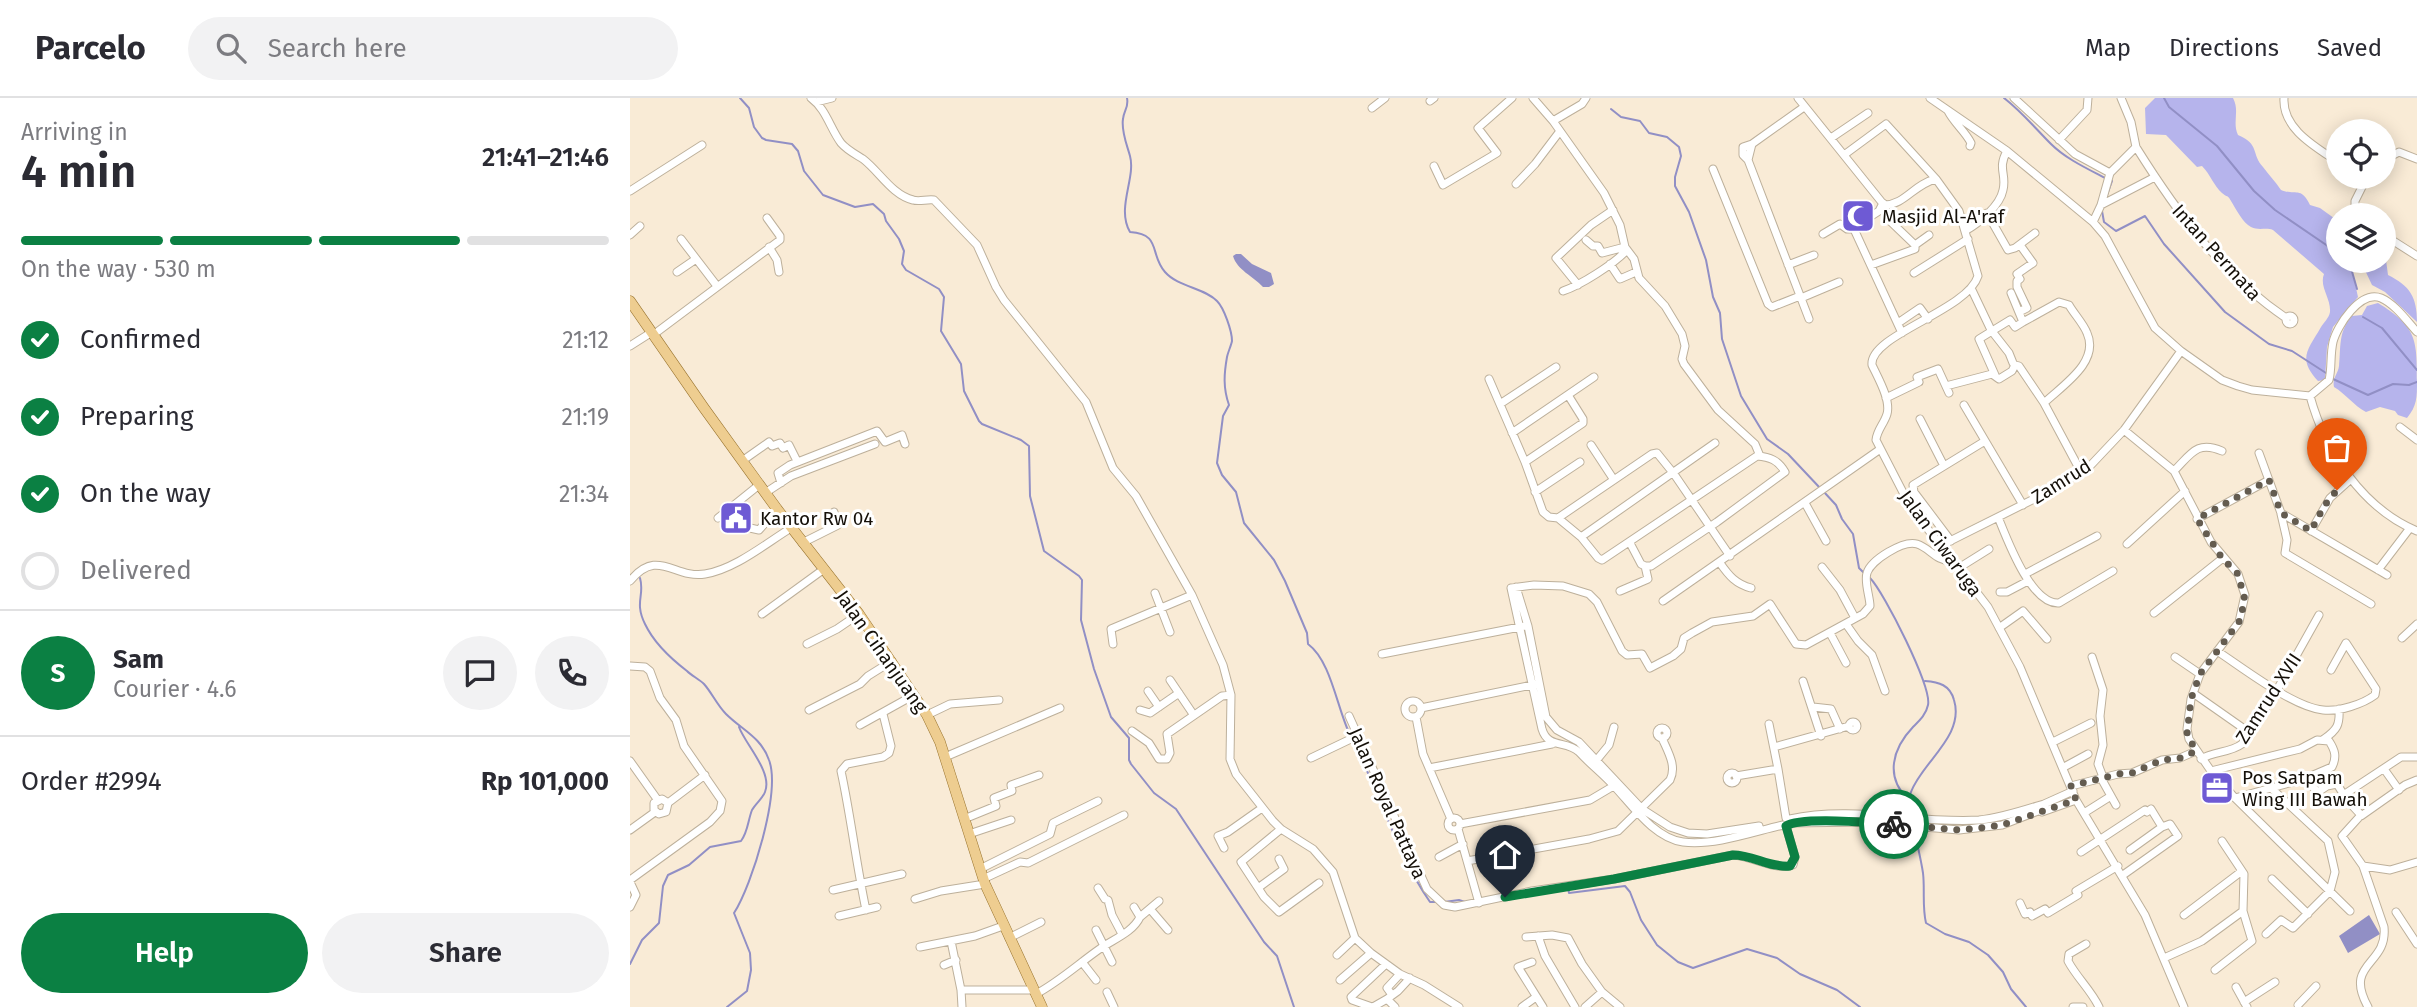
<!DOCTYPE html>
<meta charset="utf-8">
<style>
body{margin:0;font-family:"Fira Sans",sans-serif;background:#f2f2f3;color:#2b2b33;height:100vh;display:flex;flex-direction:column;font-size:26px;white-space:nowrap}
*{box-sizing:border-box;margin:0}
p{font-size:23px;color:#7c7c81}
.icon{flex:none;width:38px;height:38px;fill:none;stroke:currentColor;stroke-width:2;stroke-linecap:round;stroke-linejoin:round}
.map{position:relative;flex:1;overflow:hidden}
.panel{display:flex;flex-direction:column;background:#fff;width:630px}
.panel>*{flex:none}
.buttons{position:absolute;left:1696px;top:21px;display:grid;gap:14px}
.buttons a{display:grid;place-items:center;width:70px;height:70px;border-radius:50%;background:#fff;box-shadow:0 4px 18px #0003;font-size:35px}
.pin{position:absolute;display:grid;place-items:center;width:60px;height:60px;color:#fff;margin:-72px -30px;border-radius:50% 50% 50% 0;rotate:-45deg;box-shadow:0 0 7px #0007}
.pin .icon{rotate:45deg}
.courier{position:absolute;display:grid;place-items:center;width:70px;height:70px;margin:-35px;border:5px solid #0b8043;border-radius:50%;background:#fff;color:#222;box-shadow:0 2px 9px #0007}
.overview em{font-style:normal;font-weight:600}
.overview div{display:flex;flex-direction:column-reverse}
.overview{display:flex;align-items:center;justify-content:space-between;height:119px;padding:0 21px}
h1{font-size:46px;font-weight:600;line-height:52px}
.bar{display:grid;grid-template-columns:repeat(4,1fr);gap:10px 7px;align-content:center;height:84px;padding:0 21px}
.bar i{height:9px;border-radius:5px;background:#e1e1e2}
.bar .current{background:#0b8043}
.bar p{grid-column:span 4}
.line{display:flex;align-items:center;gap:18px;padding:0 21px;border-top:2px solid #e1e1e2}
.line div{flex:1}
.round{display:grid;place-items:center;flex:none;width:74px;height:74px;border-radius:37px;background:#f2f2f3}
ol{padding:0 21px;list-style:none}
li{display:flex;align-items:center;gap:21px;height:77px}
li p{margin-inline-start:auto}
li .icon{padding:7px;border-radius:50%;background:#0b8043;color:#fff;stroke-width:4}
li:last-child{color:#7c7c81}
li i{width:38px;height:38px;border:4px solid #e1e1e2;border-radius:50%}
.button{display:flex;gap:14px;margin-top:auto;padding:14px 21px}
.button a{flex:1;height:80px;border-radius:42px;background:#0b8043;color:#fff;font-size:28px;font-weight:600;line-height:80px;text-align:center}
.button a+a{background:#f2f2f3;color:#2b2b33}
header{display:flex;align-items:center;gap:42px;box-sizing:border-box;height:98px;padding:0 35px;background:#fff;border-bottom:2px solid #e1e1e2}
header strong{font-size:33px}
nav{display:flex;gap:38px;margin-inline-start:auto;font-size:24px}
.search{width:490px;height:63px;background:#f2f2f3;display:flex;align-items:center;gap:18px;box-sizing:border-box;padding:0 24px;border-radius:38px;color:#7c7c81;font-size:26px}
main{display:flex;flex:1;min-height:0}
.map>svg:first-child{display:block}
</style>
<header>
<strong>Parcelo</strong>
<div class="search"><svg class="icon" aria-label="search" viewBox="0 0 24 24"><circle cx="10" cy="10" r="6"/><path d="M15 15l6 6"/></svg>Search here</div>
<nav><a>Map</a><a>Directions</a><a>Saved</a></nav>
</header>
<main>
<section class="panel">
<div class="overview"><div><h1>4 min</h1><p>Arriving in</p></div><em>21:41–21:46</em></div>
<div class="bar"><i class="current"></i><i class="current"></i><i class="current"></i><i></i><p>On the way · 530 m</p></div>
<ol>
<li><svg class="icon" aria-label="check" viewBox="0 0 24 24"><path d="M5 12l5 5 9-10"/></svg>Confirmed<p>21:12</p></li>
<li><svg class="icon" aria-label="check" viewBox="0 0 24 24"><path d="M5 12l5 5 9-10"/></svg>Preparing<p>21:19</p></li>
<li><svg class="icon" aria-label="check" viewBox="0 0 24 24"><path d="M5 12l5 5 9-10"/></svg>On the way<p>21:34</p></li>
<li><i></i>Delivered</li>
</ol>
<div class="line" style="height:126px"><b class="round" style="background:#0b8043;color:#fff">S</b><div><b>Sam</b><p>Courier · 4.6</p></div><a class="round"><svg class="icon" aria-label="chat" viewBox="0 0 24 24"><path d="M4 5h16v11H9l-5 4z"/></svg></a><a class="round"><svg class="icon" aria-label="phone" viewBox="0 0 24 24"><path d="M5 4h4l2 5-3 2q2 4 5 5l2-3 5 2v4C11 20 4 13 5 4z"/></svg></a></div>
<div class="line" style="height:91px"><div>Order #2994</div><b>Rp 101,000</b></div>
<div class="button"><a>Help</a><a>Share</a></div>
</section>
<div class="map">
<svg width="1787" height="909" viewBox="0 0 1787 909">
<rect width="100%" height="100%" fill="#f9ebd6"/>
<path fill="#b6b4ec" d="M1525,0H1603C1610,13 1602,24 1608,37C1630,46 1621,56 1633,69C1639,77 1645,83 1651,92C1666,98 1671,88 1680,107L1690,110L1708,123V163H1754V159L1756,162L1758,177C1780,188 1787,199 1787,224L1755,194L1742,187L1733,168L1728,165L1722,172L1728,199L1703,229L1697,249L1695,282L1688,283C1667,260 1678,252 1691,229C1694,224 1699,220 1700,214C1701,200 1689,189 1694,176L1643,132C1636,129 1629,133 1621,129C1613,125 1606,111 1601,103C1597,96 1598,100 1592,95C1584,88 1580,76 1572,68L1567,69L1536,37L1516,36L1515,10Z
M1748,205C1787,229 1787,241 1787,284C1787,299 1787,308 1777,320L1768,317L1765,313L1750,309L1736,314C1723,307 1716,296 1704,289C1702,280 1708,276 1709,268C1711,249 1708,234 1722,218L1732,217L1737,208Z"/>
<path fill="#918fc5" d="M606,156H611L622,166L641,175L644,186L639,189H633C623,178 607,172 603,158Z
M1739,817L1750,836L1718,855L1709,838Z"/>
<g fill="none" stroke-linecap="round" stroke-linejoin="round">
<path stroke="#918fc5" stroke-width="2" d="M110,0L119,10L124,29L132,40L136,42L162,46L168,53L174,73L193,97L225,109L243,106L254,116L256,123L269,141L274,153L272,166L276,172L309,191L314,199L311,233L331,266L334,293L349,323L352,326L391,342L399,348L400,398L414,453L449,478L452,482L451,522L464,571L481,619L499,640V662L501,666L524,695L546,711L634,844L647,858L664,909
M497,0C499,9 494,12 493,21C491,33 497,47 500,58C506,80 486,110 500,134C532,136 519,156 535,174C548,189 575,190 587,203C594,210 602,233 602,243C601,248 598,254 597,259C594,276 593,290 599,307L593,318L587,365L592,377L606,394L614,425L644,462L655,483L677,535L678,546C702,564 707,612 721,639
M1374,0C1392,14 1405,30 1421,46C1436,61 1458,71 1477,81
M1534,0L1539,9L1587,48L1624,93L1645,112L1708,155
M981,11L991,19L1010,23L1019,35L1037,39L1049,49L1051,58L1045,79V88L1059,114L1076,162L1083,199L1090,215L1092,241L1111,298L1137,341L1158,356L1190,390
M1477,97L1482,83
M1472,113L1474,124L1486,133L1515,118L1534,146L1595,214L1639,246L1662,253L1696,275
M1719,163L1727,191
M1733,219L1752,230L1787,272
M1703,281L1738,297L1763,286L1779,287L1787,284
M1194,394L1206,407L1212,421L1223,436L1229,470L1233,474
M10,480C15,497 4,504 15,526C24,545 40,560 57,573C62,578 69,581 74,586C82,595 87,607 96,616C112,632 131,639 139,662C151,694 122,787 104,815L120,855L121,872L117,893L97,909
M1240,480C1254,494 1302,589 1298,607C1296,617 1289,623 1283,629C1262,651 1255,679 1278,701
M723,644C751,696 766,755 800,804H805
M1281,716C1279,708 1278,702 1281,694C1292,664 1335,638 1324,602C1320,587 1309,584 1295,583
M1284,731C1287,746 1291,761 1293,775C1295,792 1292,808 1296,825L1315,836L1339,844L1358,857L1373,874L1381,891L1396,909
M938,790L939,795L995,788L1000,794L1011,822L1027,847L1048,864L1063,870L1117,851L1147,860L1170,876L1207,892L1230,909
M814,804L829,802L835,804
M0,866L12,842L29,825L33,788L38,777L59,767L80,749L111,743C118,734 118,722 122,712C126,705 133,700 135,694C143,674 115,646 109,629"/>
<defs>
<path id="minor" d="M181,0C196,11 200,30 211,45C217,52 225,56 233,61C249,73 262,97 283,102C289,104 297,101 304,102L347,147L366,189L374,202L456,304L483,370L506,398L562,497L593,567L601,597L600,661L606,676L643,723L651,731L683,751L703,774L725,840L741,855L770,876L794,887L829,909
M903,0L923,23L974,95L990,127L995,149L1004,161L1009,180L1035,208L1052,236L1055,248L1052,261L1054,266L1088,312L1125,346L1130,358
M1168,0L1254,107C1275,107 1284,86 1306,81L1329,113L1348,178C1337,213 1239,237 1242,267C1248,280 1261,302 1257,316C1254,326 1247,332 1246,342L1280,408L1358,509L1390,569L1446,702L1515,817L1554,909
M1300,0L1377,53L1463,124L1475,138L1525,230L1551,253L1592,282L1608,288L1622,292L1680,298L1699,282C1702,270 1700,257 1703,244C1707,228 1730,192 1751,200C1765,206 1777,223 1787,234
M1384,0L1445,56L1480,75
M1654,0C1652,31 1686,49 1708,64
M800,3L804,0
M186,4L202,0
M742,10L755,0
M1318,13C1324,25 1335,33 1341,45L1340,48
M923,23L952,6L956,0
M1201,40L1238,15
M1429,42L1457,12L1458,0
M1122,46L1118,62L1179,221
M1506,49C1546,113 1592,177 1656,220
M1214,57L1256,26L1306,81
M1118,62L1113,57V49L1122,46L1174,9
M1754,62L1769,54L1787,61
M804,68L813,87L867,55L848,30L882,0
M1083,71L1138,206L1142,209L1170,198
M1480,75L1506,49L1501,24L1491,0
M886,86L905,66L930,33
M0,93L72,47
M1471,107L1525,79
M1357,115L1378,152L1385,150L1405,135
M1725,117V103L1737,79
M1463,124L1471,107L1480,75
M1223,129L1272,235
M1335,133C1349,125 1370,108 1373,92C1377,76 1367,71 1377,53
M1193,136L1210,126L1217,131H1221L1249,113L1253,105
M0,137L10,128
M1754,137L1787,158
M51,141L87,188
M956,142L963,148H968L972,155L995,149
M1285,147L1299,137
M139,149L147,162L149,174
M980,166L990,181L1006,174
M1158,167L1184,157
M1241,167L1285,151V147L1260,123L1254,107
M47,174L66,161
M1284,175L1338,141
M948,187L926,160L961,127L983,112
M1341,190L1361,232L1379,255L1383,265
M933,193C951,187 984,166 997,152
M1381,195L1393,224L1429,204L1439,207C1444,216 1453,225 1457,235C1470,264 1433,287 1414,305
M1171,200L1209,184
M1389,214L1397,210L1387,189V183L1390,181L1387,176L1403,165L1390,147
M1656 222a4 4 0 1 1 8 0a4 4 0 1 1-8 0Z
M1268,225L1290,210L1298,221
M23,237L150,142V138L137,120
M0,248L22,234
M1365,277L1349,241L1380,222L1385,229L1393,224
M859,281L895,364L913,414L919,419L928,420L951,439L1085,345
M1316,288L1362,276L1369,281L1382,273L1385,267L1389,268L1414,305L1451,374
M1680,298C1695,353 1732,410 1787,433
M1256,300L1289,284L1287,279L1308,271L1319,295
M870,306L926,269
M1334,307L1393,407
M1290,321L1313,366
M1770,329L1787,342
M1494,332L1544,373L1581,444L1608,476L1615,497L1609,524L1570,576L1561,601L1557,631L1559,641L1581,673L1605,700L1720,813
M882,335L964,279
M961,347L984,382
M1629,355L1651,415L1757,477
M112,363L139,344L142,348L150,345L153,350L159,347L167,363
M895,364L953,325V321L938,297
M1544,373C1561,356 1567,342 1592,353
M151,385L148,375L160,367L247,333L255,344L272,337L275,346
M905,394L950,364
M135,395L161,378L245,346
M1175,405L1196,443
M1651,416L1657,442L1655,455L1741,506
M1368,419C1377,441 1401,507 1429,505L1483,473
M88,420L129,387
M928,420L1022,356L1027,355L1044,376L1100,458
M1567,421L1639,382
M120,430L129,432L147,411
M1681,433L1700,400L1721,381
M951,439L968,460L972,462L1127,358C1140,359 1148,362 1155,374L1087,424L1021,468H1015
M1321,443L1284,394L1283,387L1355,343
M172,445L208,427L204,414
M1497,446L1555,393
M1310,448L1422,392L1460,368L1494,332L1551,253
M1090,465C1099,478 1106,486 1121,490
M1192,469L1210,492L1225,520
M1327,471L1359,451
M1748,472L1780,430
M1395,476L1467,438
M0,483C28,449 44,481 75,476C105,471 135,446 161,430
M886,489L898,528L916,619L927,632L949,644L1012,711L1040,729L1058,735L1077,736L1129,728
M990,493L1018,481L1015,468L1011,466L1000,445
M1370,494H1377L1398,483
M525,495L540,534
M1033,503L1249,352
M1524,515L1593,460
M132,516L194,471
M1216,526L1228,543L1242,557L1255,593
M1369,530L1393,513L1417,541
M1200,535L1216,565
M1772,540L1787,526
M177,546L207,531L229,516
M483,546L481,531L562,497
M1587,553C1613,570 1663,609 1693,612C1709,614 1733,606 1745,597L1746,591L1716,545L1701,572
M752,556L895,528
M1462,559L1473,592L1470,618L1473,647L1468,666L1473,679
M1545,559L1570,576
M0,568L15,569L20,573L30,600L46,622L54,648L92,703L90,713L80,724L0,782
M540,582L563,616
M1173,583L1191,638
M518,593L529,609
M1563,595L1620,635
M775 611a8 8 0 1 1 16 0a8 8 0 1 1-16 0Z
M1183,609L1201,611L1210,631
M791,610L907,586
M179,612L230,586L238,578L262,563
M510,612L520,615L549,595
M297,617L320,606L369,602
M719,618L797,791L814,807L825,809L902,793L984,781L1103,757C1123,758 1144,773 1163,767L1165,759L1156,728
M786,619L793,656L821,721
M1219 628a4 4 0 1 1 8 0a4 4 0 1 1-8 0Z
M1139,626L1148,671
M230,627L284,597
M1027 635a5 5 0 1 1 10 0a5 5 0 1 1-10 0Z
M502,633L519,645L529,661H537L540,655L537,636L592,598L601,597
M1694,641C1707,632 1710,627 1709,611
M1423,644L1461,625
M1144,649L1219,628
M315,659L430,610
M681,660L727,638
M1571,661C1584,653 1600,655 1612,646L1647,592L1689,517
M0,663L27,701
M965,664L979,647L984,629
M1434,669L1458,656
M799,670L922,646
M1754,671L1769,692
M1581,673L1670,651L1687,642L1699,643C1705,652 1707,659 1702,669L1674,681L1605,700
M1097 680a5 5 0 1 1 10 0a5 5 0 1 1-10 0Z
M1106,678L1148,671L1156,720
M1471,680L1486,707
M1674,681L1688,694L1697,688L1707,686L1717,702L1731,717L1712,738L1733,768L1754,829C1758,868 1713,864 1738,909
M1441,688L1488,676L1502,675L1532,662L1550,660L1566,653
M1715,696L1771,659H1787
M38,705L32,701L24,705V712L29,716L36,714L38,705L75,677
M1414,706L1443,693
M1415,711L1414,706L1407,708V712L1412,714L1446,702
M1454,715L1481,698
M1731,718L1775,687L1787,682
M818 726a6 6 0 1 1 12 0a6 6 0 1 1-12 0Z
M334,721L366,708L364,700L382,693L381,687L409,677
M1160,721C1223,707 1286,726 1349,722C1369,720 1388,714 1407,708
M1160,725L1236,724L1329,732L1372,727L1408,713
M830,726L960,702L987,686
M1153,727C1123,734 1084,748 1053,744C1024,740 1002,707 984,688C973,676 960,666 949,654C936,642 918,651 912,631L881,490L904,487L933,488L959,496L967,504L992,553L997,557L1012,556L1020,570L1043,558L1051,551L1054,540L1062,535L1082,524L1123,518L1140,506L1166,546L1176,547L1233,516L1240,508C1240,499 1234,484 1237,475C1241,462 1273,442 1287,446C1300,450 1306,463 1321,463
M651,731L611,764L634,799L649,814L689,785
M828,731L849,805
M0,732L25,714
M339,736L381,722
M594,750L588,738L598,734L632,710
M1451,754L1515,712L1517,714L1521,711L1532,729L1500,752
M809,759L833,746
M837,763L959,741L988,733L1040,682C1047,668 1038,654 1032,640
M1733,768L1760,772L1787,764
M350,771L420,736L423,725L468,703
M1493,777L1548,738L1540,726L1532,729
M353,781L390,764L398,765L494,717
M1642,781L1678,816
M0,784L6,797L0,809
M468,790L475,801L478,802L482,817L492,836
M628,790L654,771L649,761
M203,792L272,776
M285,801L311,793L355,786
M1390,805L1395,816L1400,814L1402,818L1415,811L1418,815L1448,797L1446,793L1488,768
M520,811L538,832
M236,812C226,765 221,719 211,673L217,666L253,659L259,655L261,648L253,616
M1766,814L1787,846
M1554,817L1612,773
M209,818L247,809
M510,819L529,803
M466,832L482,864
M1636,836L1651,822L1663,830L1700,793L1705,774L1698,743L1640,689
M908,838L915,858L945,909
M896,839L922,837L938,840L952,866L972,894L990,909
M379,840L411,824
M321,843L331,892L332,909
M1456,846L1439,856L1438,863C1447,880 1461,892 1469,909
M290,849L345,838L373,828
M707,857L725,840
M1534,860L1572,843L1613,813L1614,776L1592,743
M452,864L466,882
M902,864L888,869L913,909
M314,867L326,862
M1585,872L1622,843L1613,813
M710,882L741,855
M1606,889L1617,909
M331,892H404
M477,894L484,909
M406,896C430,883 448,866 471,850C484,841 503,834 510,819L504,809
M762,897L757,890L770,876
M757,901L768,893L780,880
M1614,904L1645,884
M1668,907L1686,888
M742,909L722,902L721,899L756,866
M743,909L757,901L765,909
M892,909L906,899
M955,909L972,894
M1443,909H1453"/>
<path id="major" d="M0,203L74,310L147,411L229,516L297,617L310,644L355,786L412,909"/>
</defs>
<use href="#minor" stroke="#bdb09b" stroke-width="9"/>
<use href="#major" stroke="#9a7530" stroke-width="11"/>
<use href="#minor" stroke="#fff" stroke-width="7"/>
<use href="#major" stroke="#eecd90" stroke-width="10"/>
</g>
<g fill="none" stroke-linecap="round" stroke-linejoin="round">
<path stroke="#645c50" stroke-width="7" stroke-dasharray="0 12.6" d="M1264,726L1329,732L1349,730L1372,727L1446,702L1441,688L1488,676L1502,675L1532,662L1550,660L1564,654L1566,653L1557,636L1561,601L1570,576L1609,524L1615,502L1608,476L1592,460L1567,421L1639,382L1651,415L1681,433L1694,408L1707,392"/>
<path stroke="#0b8043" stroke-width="9" d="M875,799L984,781L1103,757C1123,757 1140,770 1160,768L1165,759L1156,728C1172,718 1242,725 1264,726"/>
</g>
<defs>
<symbol id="mosque-square" viewBox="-11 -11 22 22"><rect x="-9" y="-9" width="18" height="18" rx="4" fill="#6e5ad4" stroke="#fff"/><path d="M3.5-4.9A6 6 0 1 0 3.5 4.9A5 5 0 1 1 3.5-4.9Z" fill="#fff"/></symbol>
<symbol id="civic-square" viewBox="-11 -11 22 22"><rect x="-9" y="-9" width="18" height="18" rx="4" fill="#6e5ad4" stroke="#fff"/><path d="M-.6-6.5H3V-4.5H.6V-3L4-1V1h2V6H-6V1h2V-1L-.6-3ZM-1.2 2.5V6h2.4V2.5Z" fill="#fff"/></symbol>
<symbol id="office-square" viewBox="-11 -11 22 22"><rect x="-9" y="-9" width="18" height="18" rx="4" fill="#6e5ad4" stroke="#fff"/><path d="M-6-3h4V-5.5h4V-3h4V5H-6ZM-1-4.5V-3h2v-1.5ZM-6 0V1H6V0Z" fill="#fff"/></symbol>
</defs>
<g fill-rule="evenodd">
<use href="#mosque-square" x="1209" y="99" width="38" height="38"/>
<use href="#civic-square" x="87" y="401" width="38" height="38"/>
<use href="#office-square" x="1568" y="671" width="38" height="38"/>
</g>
<g text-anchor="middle" stroke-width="6" stroke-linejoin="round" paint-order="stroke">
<g font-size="19" fill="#140f08" stroke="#fff" text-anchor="start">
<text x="1252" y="125">Masjid Al-A'raf</text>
<text x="130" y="427">Kantor Rw 04</text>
<text x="1612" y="686">Pos Satpam<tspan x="1612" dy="22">Wing III Bawah</tspan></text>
</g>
<g font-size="19" fill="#140f08" stroke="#fff">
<text transform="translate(1587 154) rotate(48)" y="7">Intan Permata</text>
<text transform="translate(1431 383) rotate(-32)" y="7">Zamrud</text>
<text transform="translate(1311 445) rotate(54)" y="7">Jalan Ciwaruga</text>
<text transform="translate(252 553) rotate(55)" y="7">Jalan Cihanjuang</text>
<text transform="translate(1638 600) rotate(-57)" y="7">Zamrud XVII</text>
<text transform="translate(758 705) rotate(66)" y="7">Jalan Royal Pattaya</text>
</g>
</g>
</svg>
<div class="buttons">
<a><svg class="icon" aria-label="locate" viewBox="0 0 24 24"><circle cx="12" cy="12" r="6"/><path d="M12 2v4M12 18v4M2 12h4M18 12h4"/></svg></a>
<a><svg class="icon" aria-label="layers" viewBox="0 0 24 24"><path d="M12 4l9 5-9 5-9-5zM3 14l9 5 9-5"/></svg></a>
</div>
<div class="pin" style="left:1707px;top:392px;background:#ea580c"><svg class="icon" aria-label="bag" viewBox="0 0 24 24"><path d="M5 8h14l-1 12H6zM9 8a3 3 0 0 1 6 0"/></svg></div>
<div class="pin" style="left:875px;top:799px;background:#1f2937"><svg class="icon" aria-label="home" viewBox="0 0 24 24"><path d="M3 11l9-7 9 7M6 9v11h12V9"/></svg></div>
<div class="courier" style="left:1264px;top:726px"><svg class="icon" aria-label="bike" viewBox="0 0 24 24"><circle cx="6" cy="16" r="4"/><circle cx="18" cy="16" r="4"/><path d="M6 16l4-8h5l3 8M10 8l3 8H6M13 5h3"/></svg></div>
</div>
</main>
